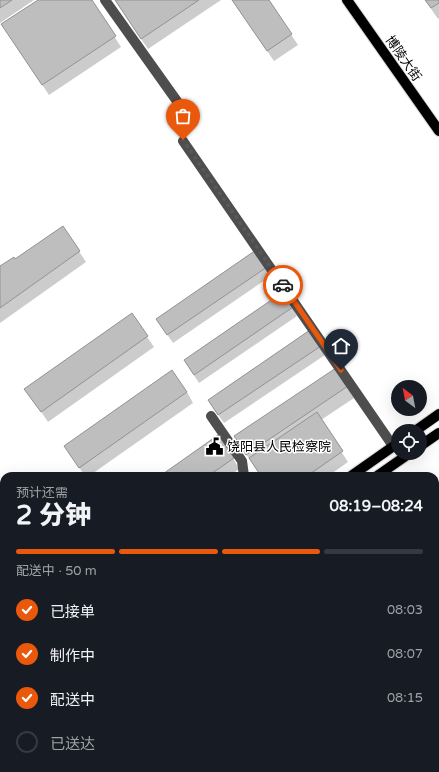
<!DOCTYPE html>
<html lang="zh">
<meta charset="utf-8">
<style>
body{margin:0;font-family:"Varela Round","Noto Sans SC",sans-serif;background:#20242c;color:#f1f3f6;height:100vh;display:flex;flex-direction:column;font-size:15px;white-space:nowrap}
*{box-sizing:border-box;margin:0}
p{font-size:13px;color:#9ea1a6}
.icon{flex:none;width:22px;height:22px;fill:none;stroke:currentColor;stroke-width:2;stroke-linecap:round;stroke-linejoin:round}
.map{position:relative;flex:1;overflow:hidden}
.details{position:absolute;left:0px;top:472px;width:439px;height:300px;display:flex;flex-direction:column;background:#171b24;border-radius:12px 12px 0 0;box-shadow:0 4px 16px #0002}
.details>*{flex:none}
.needle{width:26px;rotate:328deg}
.fabs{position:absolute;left:391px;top:380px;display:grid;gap:8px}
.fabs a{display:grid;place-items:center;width:36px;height:36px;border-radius:50%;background:#171b24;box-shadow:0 4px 16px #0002;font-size:20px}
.pin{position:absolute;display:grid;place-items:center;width:34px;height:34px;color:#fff;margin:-41px -17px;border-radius:50% 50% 50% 0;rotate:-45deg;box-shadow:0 0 4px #0007}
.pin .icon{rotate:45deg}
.courier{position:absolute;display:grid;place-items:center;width:40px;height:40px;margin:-20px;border:3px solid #ea580c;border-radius:50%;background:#fff;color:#222;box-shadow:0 1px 5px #0007}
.overview em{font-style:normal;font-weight:800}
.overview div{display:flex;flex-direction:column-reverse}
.overview{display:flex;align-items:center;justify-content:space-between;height:68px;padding:0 16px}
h1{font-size:26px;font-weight:800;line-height:30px}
.bar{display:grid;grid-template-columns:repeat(4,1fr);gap:6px 4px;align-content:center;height:48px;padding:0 16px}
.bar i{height:5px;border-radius:3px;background:#363941}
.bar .selected{background:#ea580c}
.bar p{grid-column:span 4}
ol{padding:0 16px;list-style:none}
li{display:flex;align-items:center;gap:12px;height:44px}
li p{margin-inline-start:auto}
li .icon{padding:4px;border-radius:50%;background:#ea580c;color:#fff;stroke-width:4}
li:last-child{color:#9ea1a6}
li i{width:22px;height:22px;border:2px solid #363941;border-radius:50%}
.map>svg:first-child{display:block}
</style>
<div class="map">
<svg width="439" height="772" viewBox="0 0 439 772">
<rect width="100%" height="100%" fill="#fff"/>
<path fill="#0003" d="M0,0H34L0,23Z
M40,0H91L121,47L49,95L2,25Z
M115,0H221L148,49Z
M232,0H268L298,45L274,61Z
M425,0H439V18L438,19Z
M63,227L86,262L0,323V267L15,261Z
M256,252L271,276L173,343L162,327Z
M292,307L297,316L199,383L190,369Z
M132,315L154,347L48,422L26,389Z
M320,346L325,355L224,423L214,409Z
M335,369L354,398L321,420L348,462L328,476H261L241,447Z
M187,392L193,403L89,476H85L65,446Z
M233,458L239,469L229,476H162Z
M0,548L4,553V613L0,616Z"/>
<path fill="#bebebe" stroke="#929292" d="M0,0H12L0,8Z
M38,0H92L116,36L42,85L1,24Z
M115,0H199L141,39Z
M232,0H269L292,34L267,51Z
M425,0H439V3L431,8Z
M63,226L80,251L0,308V266L14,257L15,259Z
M256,250L267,267L167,335L156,319Z
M283,292L293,307L194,375L184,360Z
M132,313L148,336L41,412L24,389Z
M310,330L321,346L218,415L208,400Z
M336,368L348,386L246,455L234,436Z
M172,370L187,392L79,468L64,446Z
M317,412L343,451L307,476H261L249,458Z
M218,435L234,458L208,476H160Z
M0,488L4,493V530L0,524Z
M0,546L4,552V598L0,601Z"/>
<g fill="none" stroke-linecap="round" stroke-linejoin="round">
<defs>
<path id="major" d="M347,0L439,131
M415,431L439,414
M420,446L439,433
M351,476L398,443
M377,476L410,453
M0,721L4,718
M0,739L4,737"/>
</defs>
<use href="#major" stroke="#dbdbdb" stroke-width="12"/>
<path stroke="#4e4e4e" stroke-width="10" d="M105,0L184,111
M183,141L393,446
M211,416L242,461L244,476
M0,537L4,543
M435,750L439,756"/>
<use href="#major" stroke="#000" stroke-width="10"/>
</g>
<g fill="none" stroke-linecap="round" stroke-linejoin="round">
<path stroke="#595959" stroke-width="4" stroke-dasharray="0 7.2" d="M183,140L283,285"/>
<path stroke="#ea580c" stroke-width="5" d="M283,285L341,370"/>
</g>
<defs>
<symbol id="civic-bare" viewBox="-9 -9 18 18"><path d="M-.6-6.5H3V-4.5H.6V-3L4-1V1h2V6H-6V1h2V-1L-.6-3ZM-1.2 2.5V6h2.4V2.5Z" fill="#000" stroke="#fff" stroke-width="2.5" paint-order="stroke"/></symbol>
</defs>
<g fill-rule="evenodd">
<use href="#civic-bare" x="202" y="434" width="25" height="25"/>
</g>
<g text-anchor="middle" stroke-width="3" stroke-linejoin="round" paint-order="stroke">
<g font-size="13" fill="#000" stroke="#fff">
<text transform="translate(404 58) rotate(55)" y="5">博陵大街</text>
</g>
<g font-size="13" fill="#000" stroke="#fff" text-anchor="start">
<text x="227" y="451">饶阳县人民检察院</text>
</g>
</g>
</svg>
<div class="fabs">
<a><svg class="needle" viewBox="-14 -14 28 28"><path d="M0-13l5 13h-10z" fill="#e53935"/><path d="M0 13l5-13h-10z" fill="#9ea1a6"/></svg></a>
<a><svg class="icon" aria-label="locate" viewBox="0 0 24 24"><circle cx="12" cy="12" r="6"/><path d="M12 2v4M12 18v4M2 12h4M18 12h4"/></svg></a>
</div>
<div class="pin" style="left:183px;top:140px;background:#ea580c"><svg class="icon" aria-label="bag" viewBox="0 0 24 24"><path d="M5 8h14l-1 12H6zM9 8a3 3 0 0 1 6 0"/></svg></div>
<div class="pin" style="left:341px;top:370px;background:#1f2937"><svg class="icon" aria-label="home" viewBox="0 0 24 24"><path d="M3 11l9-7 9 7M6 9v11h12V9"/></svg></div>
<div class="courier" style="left:283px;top:285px"><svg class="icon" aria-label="car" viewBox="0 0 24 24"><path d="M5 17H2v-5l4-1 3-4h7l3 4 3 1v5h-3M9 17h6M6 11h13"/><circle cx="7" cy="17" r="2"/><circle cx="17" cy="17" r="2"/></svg></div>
<section class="details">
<div class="overview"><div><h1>2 分钟</h1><p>预计还需</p></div><em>08:19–08:24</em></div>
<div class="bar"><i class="selected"></i><i class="selected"></i><i class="selected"></i><i></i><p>配送中 · 50 m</p></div>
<ol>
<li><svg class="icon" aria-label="check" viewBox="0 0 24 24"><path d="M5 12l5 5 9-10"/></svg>已接单<p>08:03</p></li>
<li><svg class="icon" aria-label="check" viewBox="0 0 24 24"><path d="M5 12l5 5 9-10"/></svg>制作中<p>08:07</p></li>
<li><svg class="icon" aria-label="check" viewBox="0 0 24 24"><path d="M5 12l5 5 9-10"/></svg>配送中<p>08:15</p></li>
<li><i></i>已送达</li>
</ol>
</section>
</div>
